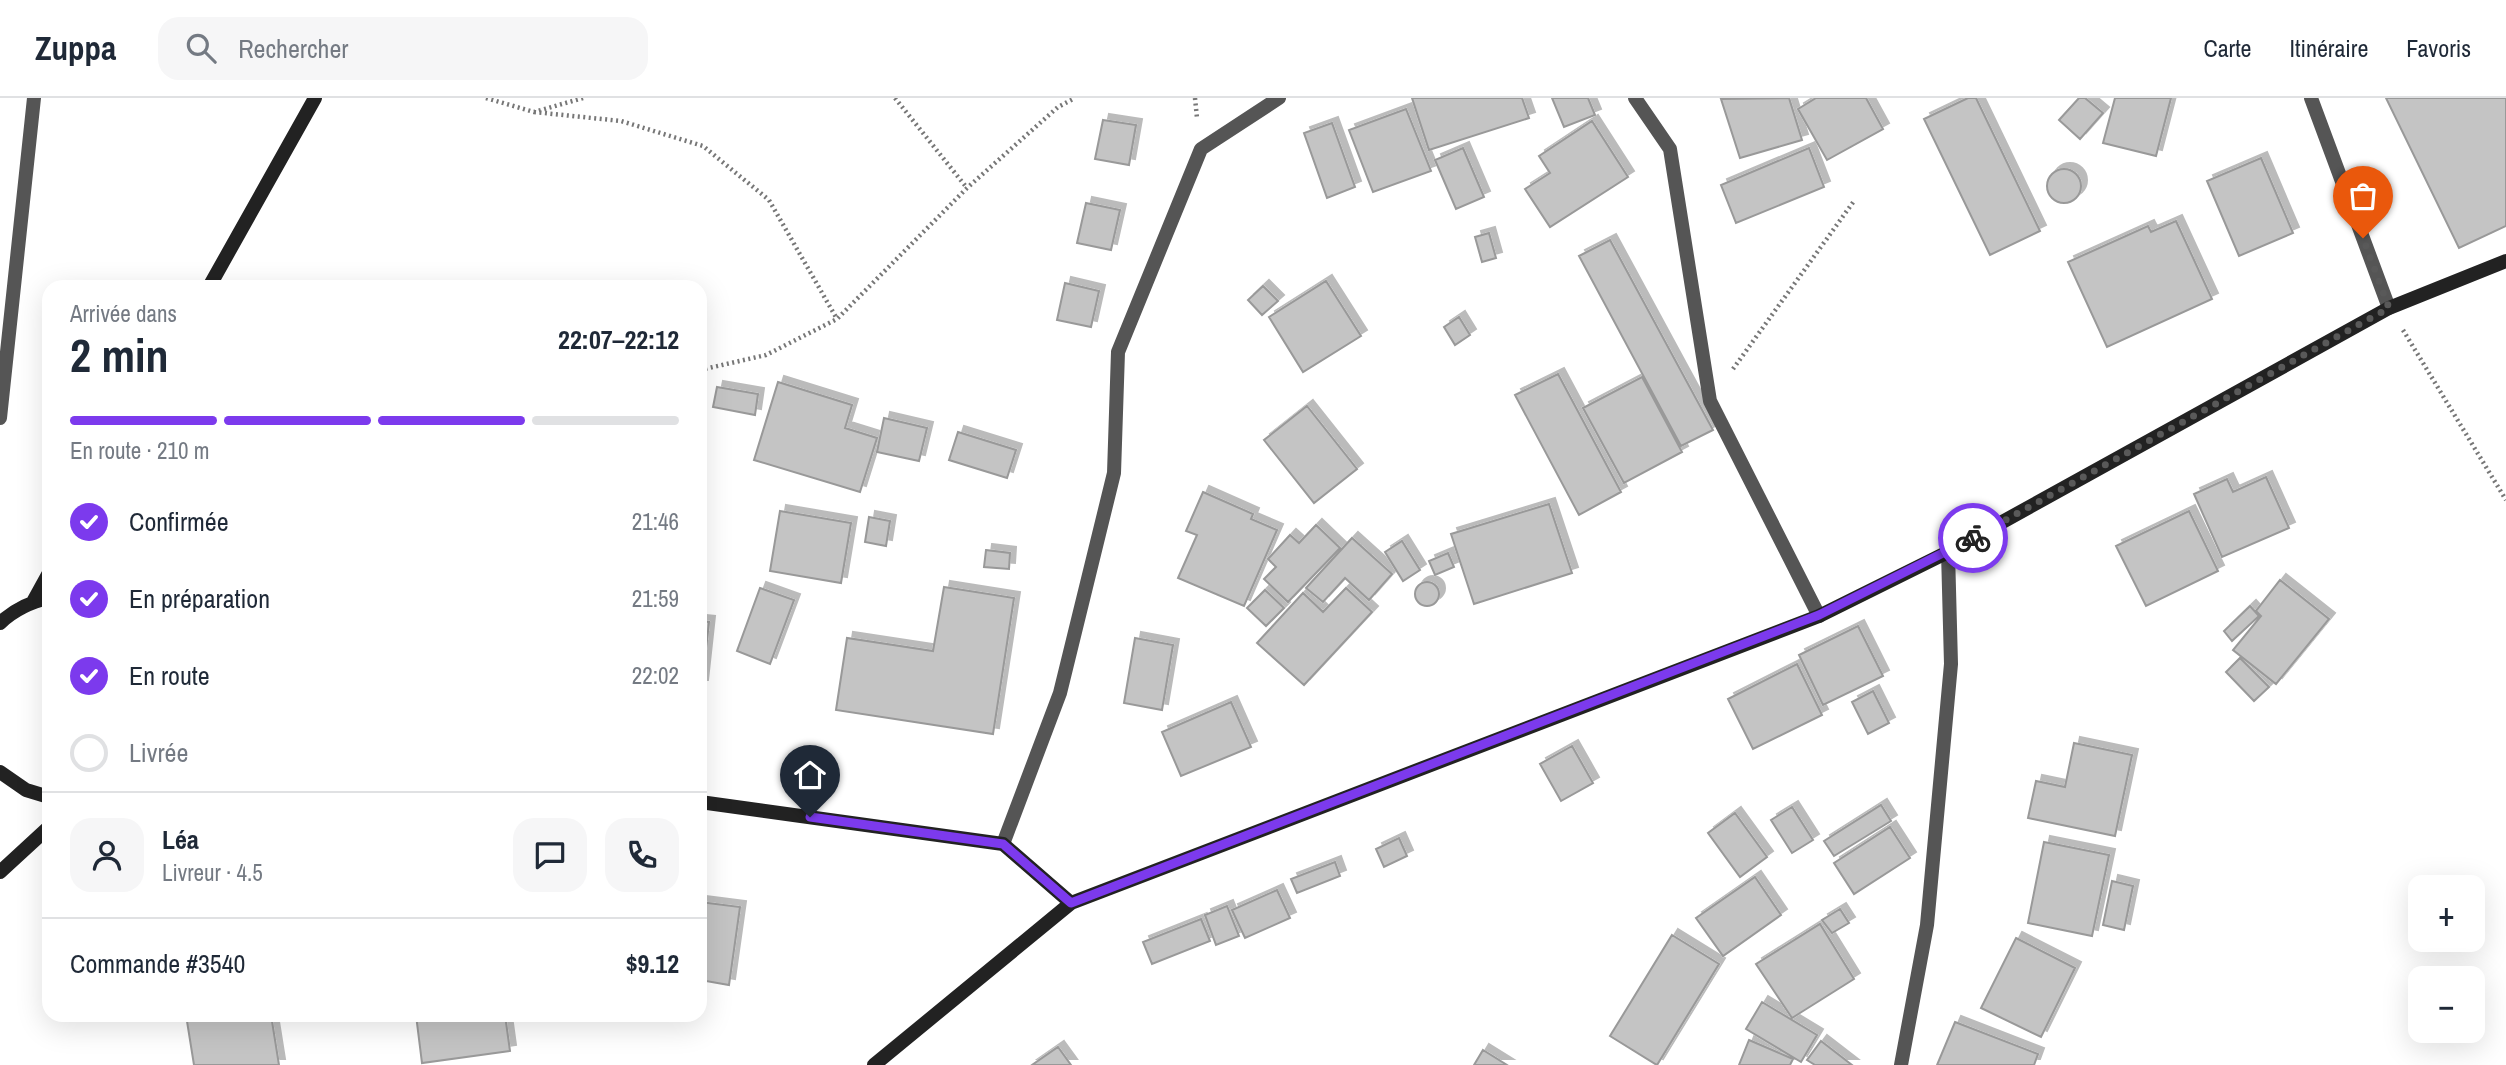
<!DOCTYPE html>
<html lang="fr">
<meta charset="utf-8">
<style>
body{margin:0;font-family:"Archivo Narrow",sans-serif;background:#f6f6f7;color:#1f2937;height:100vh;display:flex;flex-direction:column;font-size:26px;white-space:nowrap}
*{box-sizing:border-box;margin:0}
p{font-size:23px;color:#747a83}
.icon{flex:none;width:38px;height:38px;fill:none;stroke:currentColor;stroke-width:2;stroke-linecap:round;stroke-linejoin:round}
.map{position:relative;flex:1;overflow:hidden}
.drawer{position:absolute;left:42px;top:182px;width:665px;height:742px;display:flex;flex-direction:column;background:#fff;border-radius:21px;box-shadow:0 7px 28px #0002}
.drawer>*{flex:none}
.controls{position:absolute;left:2408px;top:777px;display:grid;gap:14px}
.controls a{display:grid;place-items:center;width:77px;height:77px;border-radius:14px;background:#fff;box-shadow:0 7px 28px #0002;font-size:35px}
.pin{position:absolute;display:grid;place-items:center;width:60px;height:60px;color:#fff;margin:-72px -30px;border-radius:50% 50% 50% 0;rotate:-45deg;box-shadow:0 0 7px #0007}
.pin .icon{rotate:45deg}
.courier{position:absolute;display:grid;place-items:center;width:70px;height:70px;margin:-35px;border:5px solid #7c3aed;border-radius:50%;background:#fff;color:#222;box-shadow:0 2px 9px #0007}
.headline em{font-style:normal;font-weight:800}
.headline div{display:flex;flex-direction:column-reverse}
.headline{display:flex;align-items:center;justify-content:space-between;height:119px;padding:0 28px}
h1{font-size:46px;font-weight:800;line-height:52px}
.bar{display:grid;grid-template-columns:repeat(4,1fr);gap:10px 7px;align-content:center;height:84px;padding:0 28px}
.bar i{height:9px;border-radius:5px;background:#e0e1e3}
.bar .selected{background:#7c3aed}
.bar p{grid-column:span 4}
.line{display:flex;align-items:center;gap:18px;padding:0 28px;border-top:2px solid #e0e1e3}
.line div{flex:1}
.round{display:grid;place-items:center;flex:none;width:74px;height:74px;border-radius:21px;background:#f6f6f7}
ol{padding:0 28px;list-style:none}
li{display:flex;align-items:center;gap:21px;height:77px}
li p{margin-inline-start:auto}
li .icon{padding:7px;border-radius:50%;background:#7c3aed;color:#fff;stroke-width:4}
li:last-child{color:#747a83}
li i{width:38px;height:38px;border:4px solid #e0e1e3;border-radius:50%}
header{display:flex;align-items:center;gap:42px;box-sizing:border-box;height:98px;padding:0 35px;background:#fff;border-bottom:2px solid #e0e1e3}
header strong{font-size:33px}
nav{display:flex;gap:38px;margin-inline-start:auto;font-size:24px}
.search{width:490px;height:63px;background:#f6f6f7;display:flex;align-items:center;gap:18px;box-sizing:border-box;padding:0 24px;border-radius:21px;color:#747a83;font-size:26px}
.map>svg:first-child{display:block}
</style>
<header>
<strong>Zuppa</strong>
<div class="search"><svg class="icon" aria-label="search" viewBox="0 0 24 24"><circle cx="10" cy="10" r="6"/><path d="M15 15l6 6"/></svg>Rechercher</div>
<nav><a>Carte</a><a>Itinéraire</a><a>Favoris</a></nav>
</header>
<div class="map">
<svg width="2506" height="967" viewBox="0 0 2506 967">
<defs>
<filter id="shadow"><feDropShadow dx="6" dy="-6" stdDeviation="0" flood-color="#0004"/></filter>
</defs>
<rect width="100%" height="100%" fill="#fff"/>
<path fill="#c4c4c4" stroke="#999" stroke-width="2" filter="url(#shadow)" d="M1412,0H1522L1529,20L1429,52Z
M1552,0H1588L1595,17L1564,29Z
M1789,0L1802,42L1740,60L1721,1Z
M1816,0H1866L1883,31L1827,62L1798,11Z
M1968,0H1976L2040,133L1990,157L1924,21Z
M2079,0H2085L2103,15L2080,41L2059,22Z
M2115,0H2171L2156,58L2103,45Z
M2386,0H2506V128L2459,150Z
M1406,11L1431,73L1373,94L1349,32Z
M1103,22L1136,27L1129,67L1095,61Z
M1592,23L1628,79L1550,129L1525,91L1550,75L1539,58Z
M1332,25L1355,89L1327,100L1304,35Z
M1463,50L1484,99L1456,111L1435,62Z
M1809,50L1824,89L1736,125L1721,87Z
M2261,60L2293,135L2239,158L2207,83Z
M2047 88a17 17 0 1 1 34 0a17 17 0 1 1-34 0Z
M1086,105L1120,112L1111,152L1077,145Z
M2176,123L2212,201L2107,249L2068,164L2148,128L2151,134Z
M1489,135L1496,160L1482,164L1475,139Z
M1610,142L1713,332L1681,348L1579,158Z
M1326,183L1361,238L1303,274L1269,219Z
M1065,185L1099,193L1091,229L1057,222Z
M1263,188L1278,203L1262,217L1248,202Z
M1459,219L1470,237L1455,247L1444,229Z
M1558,276L1621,394L1579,417L1515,297Z
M1642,279L1682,354L1624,385L1583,310Z
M778,284L852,307L845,330L877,340L860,394L754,362Z
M717,289L758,296L755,317L713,309Z
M1307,308L1357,371L1314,405L1264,342Z
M884,320L927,330L919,363L877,354Z
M958,334L1016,352L1007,380L949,362Z
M2266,379L2289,430L2222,459L2194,396L2227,381L2233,394Z
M1203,394L1253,416L1251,421L1277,432L1244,508L1178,480L1197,437L1186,433Z
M1549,406L1572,475L1474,506L1451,436Z
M780,413L851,425L841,485L770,473Z
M2189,413L2218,473L2146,508L2116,448Z
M869,419L890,423L886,448L865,444Z
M1316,427L1340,450L1288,504L1264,481L1276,469L1268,461L1290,437L1299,445Z
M1352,440L1392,476L1369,502L1345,480L1323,504L1306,490Z
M1402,443L1420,472L1403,483L1385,454Z
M986,452L1010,455L1009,471L984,469Z
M1448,455L1454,469L1435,477L1429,463Z
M2280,482L2329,521L2276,586L2233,552L2261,518L2256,513Z
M1415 496a12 12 0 1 1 24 0a12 12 0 1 1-24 0Z
M944,489L1014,500L993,636L836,612L847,540L933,553Z
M760,490L794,502L770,566L737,553Z
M1346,490L1372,514L1304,587L1257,545L1303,495L1323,514Z
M1265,492L1284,510L1266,528L1247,510Z
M2250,508L2259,518L2232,543L2224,533Z
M700,523L709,524L702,588H700Z
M1858,528L1883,578L1823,607L1799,557Z
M1135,540L1173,547L1162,612L1124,605Z
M2240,560L2269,589L2254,603L2226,574Z
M1797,566L1822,617L1753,651L1728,601Z
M1873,593L1889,625L1868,636L1852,604Z
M1231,604L1251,649L1181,678L1162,634Z
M2074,645L2132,657L2115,738L2028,720L2036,683L2065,689Z
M1572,648L1593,685L1561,703L1540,666Z
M1881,707L1891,723L1834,758L1824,743Z
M1792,709L1813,742L1792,755L1771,722Z
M1735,715L1767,759L1740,779L1708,735Z
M1890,729L1910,760L1854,796L1834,765Z
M1399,740L1407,758L1384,769L1376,751Z
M2044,744L2109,757L2092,838L2028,825Z
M1335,764L1340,778L1297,795L1291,781Z
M1755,779L1781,817L1723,858L1696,820Z
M2112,783L2133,788L2124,832L2103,827Z
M1277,792L1290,820L1245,840L1232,812Z
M700,804L740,809L729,887L700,882Z
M1227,808L1239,838L1216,847L1205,817Z
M1840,811L1849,825L1832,835L1822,822Z
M1201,821L1210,843L1152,866L1143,844Z
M1820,826L1854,881L1792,920L1756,866Z
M1672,837L1719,866L1657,967L1610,938Z
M2016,840L2075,870L2041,939L1981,910Z
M1762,904L1817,937L1801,964L1746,931Z
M186,917H271L279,967H194Z
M416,917H505L510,953L422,965Z
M1955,924L2038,956L2034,967H1937Z
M1749,942L1793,961L1790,967H1739Z
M1821,943L1852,967H1815L1807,962Z
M1058,949L1071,967H1032Z
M1483,952L1507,967H1474Z"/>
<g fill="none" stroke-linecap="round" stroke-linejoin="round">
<path stroke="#777" stroke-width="4.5" stroke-dasharray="2 3.5" stroke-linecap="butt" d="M486,0L534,14L583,0
M895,0L967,90
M1195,0L1197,20
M534,14L621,23L703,48L769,102L837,221
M2403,232L2506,402
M1733,271L1854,103
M700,272L766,257L837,221L967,90L1058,9L1075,0"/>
<path stroke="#555" stroke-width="14" d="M1635,0L1670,51L1710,303L1819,518
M2311,0L2389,210
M0,320L34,0
M1003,746L1060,595L1114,375L1118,254L1201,51L1279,0
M1901,967L1927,827L1951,566L1948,454"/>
<path stroke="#222" stroke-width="14" d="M209,189L315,0
M33,504L49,475
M0,525C14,512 30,504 49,500
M0,674L26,692L49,699
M700,704L1003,746L1071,805
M0,774L49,729
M874,967L1071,805L1819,518L1948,454L2389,210L2506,163"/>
</g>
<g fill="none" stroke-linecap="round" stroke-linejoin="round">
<path stroke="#595959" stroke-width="7" stroke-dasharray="0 12.6" d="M1973,440L2389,210L2363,140"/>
<path stroke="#7c3aed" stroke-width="9" d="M810,719L1003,746L1071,805L1819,517L1973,440"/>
</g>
</svg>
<div class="controls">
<a>+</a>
<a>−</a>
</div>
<div class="pin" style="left:2363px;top:140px;background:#ea580c"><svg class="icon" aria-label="bag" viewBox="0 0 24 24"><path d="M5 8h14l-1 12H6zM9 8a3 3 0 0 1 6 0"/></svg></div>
<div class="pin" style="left:810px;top:719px;background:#1f2937"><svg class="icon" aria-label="home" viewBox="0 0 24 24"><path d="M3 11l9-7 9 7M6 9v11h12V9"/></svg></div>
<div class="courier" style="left:1973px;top:440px"><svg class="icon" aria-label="bike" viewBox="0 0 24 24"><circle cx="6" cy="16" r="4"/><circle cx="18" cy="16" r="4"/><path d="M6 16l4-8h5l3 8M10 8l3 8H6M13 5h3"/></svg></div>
<section class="drawer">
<div class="headline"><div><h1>2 min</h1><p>Arrivée dans</p></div><em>22:07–22:12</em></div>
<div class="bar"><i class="selected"></i><i class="selected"></i><i class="selected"></i><i></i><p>En route · 210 m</p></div>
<ol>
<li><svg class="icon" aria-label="check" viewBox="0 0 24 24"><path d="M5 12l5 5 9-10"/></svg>Confirmée<p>21:46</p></li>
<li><svg class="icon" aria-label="check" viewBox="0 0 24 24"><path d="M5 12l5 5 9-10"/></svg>En préparation<p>21:59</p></li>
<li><svg class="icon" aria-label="check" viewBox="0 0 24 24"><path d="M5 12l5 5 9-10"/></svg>En route<p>22:02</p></li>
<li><i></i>Livrée</li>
</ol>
<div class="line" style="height:126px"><a class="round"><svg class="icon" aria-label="person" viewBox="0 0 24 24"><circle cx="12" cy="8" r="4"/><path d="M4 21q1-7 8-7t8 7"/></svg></a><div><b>Léa</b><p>Livreur · 4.5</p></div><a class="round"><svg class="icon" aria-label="chat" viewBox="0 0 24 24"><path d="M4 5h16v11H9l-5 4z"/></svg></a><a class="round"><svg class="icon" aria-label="phone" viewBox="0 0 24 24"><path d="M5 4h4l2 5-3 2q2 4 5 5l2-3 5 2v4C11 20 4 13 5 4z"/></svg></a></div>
<div class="line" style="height:91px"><div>Commande #3540</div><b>$9.12</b></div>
</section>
</div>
